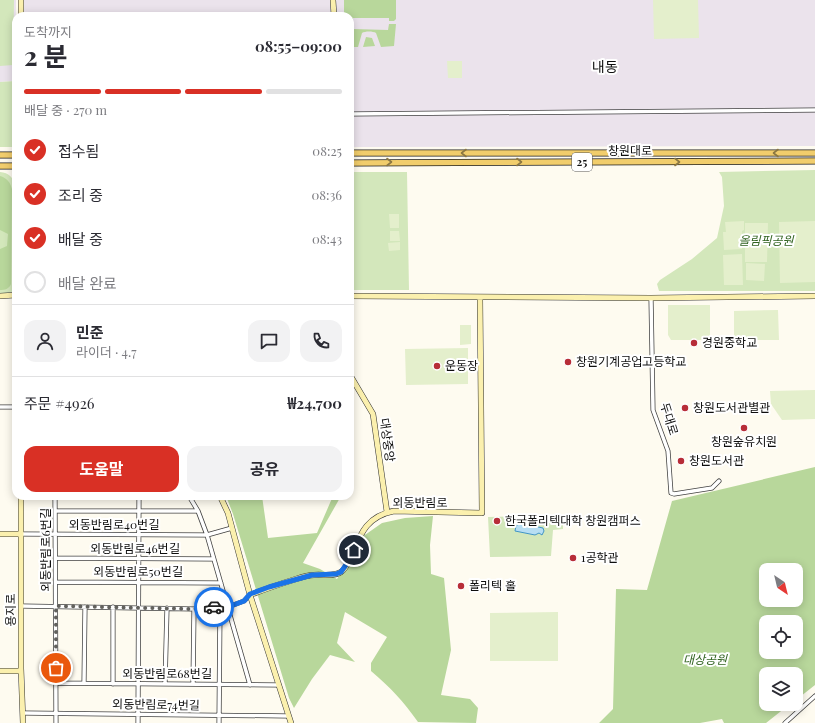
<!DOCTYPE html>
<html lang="ko">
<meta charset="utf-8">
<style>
body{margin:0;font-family:"Playfair Display","Noto Sans KR",serif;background:#f2f2f3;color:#2b2b33;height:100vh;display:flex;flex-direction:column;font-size:15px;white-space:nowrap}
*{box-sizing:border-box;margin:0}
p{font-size:13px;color:#7c7c81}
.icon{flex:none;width:22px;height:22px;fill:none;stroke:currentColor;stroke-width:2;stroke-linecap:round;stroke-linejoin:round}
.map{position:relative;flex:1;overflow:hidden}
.panel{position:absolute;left:12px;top:12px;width:342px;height:488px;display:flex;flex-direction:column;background:#fff;border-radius:12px;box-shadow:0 2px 10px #0003}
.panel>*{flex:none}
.needle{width:26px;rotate:145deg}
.controls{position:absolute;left:759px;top:563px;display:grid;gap:8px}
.controls a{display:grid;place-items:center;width:44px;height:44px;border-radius:8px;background:#fff;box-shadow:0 2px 10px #0003;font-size:20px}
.pin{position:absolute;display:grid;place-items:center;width:34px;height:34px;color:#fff;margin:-17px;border:2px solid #fff;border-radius:50%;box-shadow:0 1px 4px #0007}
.courier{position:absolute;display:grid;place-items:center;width:40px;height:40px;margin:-20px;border:3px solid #1a73e8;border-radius:50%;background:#fff;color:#222;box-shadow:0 1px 5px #0007}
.headline em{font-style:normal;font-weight:700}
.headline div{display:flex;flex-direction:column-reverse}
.headline{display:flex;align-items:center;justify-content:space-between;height:68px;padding:0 12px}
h1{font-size:26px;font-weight:700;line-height:30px}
.bar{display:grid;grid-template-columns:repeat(4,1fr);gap:6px 4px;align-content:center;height:48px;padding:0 12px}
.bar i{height:5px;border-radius:3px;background:#e1e1e2}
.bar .current{background:#d93025}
.bar p{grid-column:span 4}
.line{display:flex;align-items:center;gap:10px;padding:0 12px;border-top:1px solid #e1e1e2}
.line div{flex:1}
.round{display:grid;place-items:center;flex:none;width:42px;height:42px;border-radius:12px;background:#f2f2f3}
ol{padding:0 12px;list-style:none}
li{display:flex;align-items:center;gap:12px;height:44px}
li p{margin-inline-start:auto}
li .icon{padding:4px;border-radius:50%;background:#d93025;color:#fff;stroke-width:4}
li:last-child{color:#7c7c81}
li i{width:22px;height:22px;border:2px solid #e1e1e2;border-radius:50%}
.action{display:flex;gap:8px;margin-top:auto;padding:8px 12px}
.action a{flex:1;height:46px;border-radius:12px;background:#d93025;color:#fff;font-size:16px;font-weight:700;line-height:46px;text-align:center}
.action a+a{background:#f2f2f3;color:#2b2b33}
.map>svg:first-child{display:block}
</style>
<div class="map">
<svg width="815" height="723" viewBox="0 0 815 723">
<rect width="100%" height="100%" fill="#fefbf0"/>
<path fill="#ebe3ec" d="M0,0H16L15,81L0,82Z
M24,0H815V146L350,147V16H24Z"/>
<path fill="#d3e7bb" d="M0,0H14L13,65L0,66Z
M15,81L16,147H0V82Z
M815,170V291H659L657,284L660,280L692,259L717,238L724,206L722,177L719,172Z
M0,172C9,173 13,177 15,185V289C12,294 6,293 0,293Z
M350,172H407L409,290H350Z
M543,516L563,523V529L553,530L551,556L490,557L488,517Z"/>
<path fill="#b8d79b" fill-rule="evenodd" d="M344,0H396V19L394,21H389V18H353V29L388,30L389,24H396L394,46L381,47L376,33C373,31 365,31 362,33L358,47H350V16H344Z
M366,37L372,38L375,46L363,47Z
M0,176C7,178 10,182 12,189L11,284C9,289 5,290 0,290V249L7,246L8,234L0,230Z
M815,467V685L796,700V674H766V704H790L766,723H724L722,719L700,723H599L613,709L616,589L647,590L672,501ZM766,570H796V600H766ZM766,622H796V652H766Z
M226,496H262L268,538L317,533L333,496H341L303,563L320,569L337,579L362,537L382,523L405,518L433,516L430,545L431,574L444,578L451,650L441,695L470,699L478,708L476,723L418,722C403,701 391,688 371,671V663L387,637L345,612L337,643L355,662L330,655L312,679L294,708L289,698L233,514Z"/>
<path fill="#e4efcc" d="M653,0H698L699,38L654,39Z
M447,61H462V78H448Z
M389,214H399V228H390Z
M744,221V230L742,231V249L724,250L723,232H726L725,222Z
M815,221V282L780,283L779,222Z
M745,223H768L767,262H745Z
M390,231H399L400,241H390Z
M400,242V250L389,251L388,243Z
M742,254L743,285H724L723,255Z
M746,263L765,264L764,281L746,280Z
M668,305H710V340H671L668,335Z
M778,310L779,340H734V311Z
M460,325H471V344L460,345Z
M468,348V384L406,385L405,349Z
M815,390V419L782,420L771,404L770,391Z
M558,612V661H490V613Z"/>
<path fill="#b7def3" stroke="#4195c6" d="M520,523L543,528L544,531L542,535L539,533L535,535L515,531L516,526Z"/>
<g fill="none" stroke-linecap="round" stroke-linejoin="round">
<defs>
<path id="street" d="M350,114L815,110
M651,298L653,410L668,451L671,493L674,494L712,488L719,481
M0,407H16
M55,496L56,723
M189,496L198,511L207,535L250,685
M55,511H198
M21,534L207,535L232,528
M56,558L214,559
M56,582L221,583
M21,606L194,609L228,607L244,601L250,595
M56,683L279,685
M84,683L85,607
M113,684V607
M165,684L167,608
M193,684L194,609
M23,713L288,716
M138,723L139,496
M219,723L220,607
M785,723L815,696"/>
<path id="secondary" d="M21,0V16
M333,0L334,16
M0,296L16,295
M350,296L651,298L815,296
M350,375L373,414L387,512
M21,496V668L23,723
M220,496L228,513L250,595L291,723
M0,534H21
M250,595C265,589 280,584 296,579C302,577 308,575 314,575C322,574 334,577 341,572C347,568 349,560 352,554C361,532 368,516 394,511L482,513L480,298
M0,671H21"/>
<path id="primary" d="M350,153H815
M0,155H16
M350,163L815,161
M0,166H16"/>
</defs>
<use href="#street" stroke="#414141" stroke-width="5"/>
<use href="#secondary" stroke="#303030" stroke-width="6"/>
<use href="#primary" stroke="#1f1f1f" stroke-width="7"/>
<use href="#street" stroke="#fff" stroke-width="3.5"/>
<use href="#secondary" stroke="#fbf0ae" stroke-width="5"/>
<use href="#primary" stroke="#f1cd6c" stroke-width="5.5"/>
</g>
<defs><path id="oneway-chevron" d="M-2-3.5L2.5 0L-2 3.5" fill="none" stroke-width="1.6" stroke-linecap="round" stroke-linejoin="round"/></defs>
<g stroke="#8b7742">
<use href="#oneway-chevron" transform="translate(464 153) rotate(180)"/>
<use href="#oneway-chevron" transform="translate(776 153) rotate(180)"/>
<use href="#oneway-chevron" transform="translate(389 162)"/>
<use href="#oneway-chevron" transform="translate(519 162)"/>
<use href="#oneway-chevron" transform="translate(677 162)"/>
</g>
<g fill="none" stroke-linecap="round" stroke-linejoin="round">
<path stroke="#62615d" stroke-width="4" stroke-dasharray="0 7.2" d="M56,668V606L194,609L214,607"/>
<path stroke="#1a73e8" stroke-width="5" d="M214,607H228L244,601L250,594L269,587L312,575L336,574L341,572L348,562L354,550"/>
</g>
<g fill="#b72d38" stroke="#fff" stroke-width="1.5">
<circle cx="694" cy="343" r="4"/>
<circle cx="568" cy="362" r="4"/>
<circle cx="437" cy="366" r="4"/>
<circle cx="685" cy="408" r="4"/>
<circle cx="744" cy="428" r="4"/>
<circle cx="681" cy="461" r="4"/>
<circle cx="497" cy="521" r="4"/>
<circle cx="573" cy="558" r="4"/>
<circle cx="461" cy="586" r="4"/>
</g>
<g text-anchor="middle" stroke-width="4" stroke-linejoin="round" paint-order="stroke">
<rect fill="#fff" stroke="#565656" stroke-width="1" x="572" y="153" width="20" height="18" rx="3"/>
<g font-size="11" font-weight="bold" fill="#0e0e0e">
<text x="582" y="166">25</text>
</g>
<g font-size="12" fill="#0e0e0e" stroke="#fff">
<text x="630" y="155">창원대로</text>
<text transform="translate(669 419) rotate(73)" y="4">두대로</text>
<text transform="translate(387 440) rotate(82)" y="4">대상중앙</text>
<text x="420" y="507">외동반림로</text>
<text x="114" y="529">외동반림로40번길</text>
<text x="135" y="553">외동반림로46번길</text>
<text transform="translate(46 550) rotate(-90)" y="4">외동반림로6번길</text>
<text x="138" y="576">외동반림로50번길</text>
<text transform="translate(11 610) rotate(-90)" y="4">용지로</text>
<text x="167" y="678">외동반림로68번길</text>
<text transform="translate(156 705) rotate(1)" y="4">외동반림로74번길</text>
</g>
<g font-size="12" font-style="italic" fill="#316321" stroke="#fff">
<text x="766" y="245">올림픽공원</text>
<text x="705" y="664">대상공원</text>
</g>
<g font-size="12" fill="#0e0e0e" stroke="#fff" text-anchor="start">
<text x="702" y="347">경원중학교</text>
<text x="576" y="366">창원기계공업고등학교</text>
<text x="445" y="370">운동장</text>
<text x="693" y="412">창원도서관별관</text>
<text x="744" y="446" text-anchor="middle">창원숲유치원</text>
<text x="689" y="465">창원도서관</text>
<text x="505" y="525">한국폴리텍대학 창원캠퍼스</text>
<text x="581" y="562">1공학관</text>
<text x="469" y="590">폴리텍 홀</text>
</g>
<g font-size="14" fill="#0e0e0e" stroke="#fff">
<text x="605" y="72">내동</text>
</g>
</g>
</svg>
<div class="controls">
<a><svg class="needle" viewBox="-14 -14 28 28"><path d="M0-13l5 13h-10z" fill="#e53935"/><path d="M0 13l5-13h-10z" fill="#7c7c81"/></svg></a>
<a><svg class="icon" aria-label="locate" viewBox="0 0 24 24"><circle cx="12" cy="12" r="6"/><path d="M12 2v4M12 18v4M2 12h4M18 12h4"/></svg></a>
<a><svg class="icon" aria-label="layers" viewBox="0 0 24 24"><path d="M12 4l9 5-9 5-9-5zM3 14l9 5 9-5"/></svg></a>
</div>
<div class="pin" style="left:56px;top:668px;background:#ea580c"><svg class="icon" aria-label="bag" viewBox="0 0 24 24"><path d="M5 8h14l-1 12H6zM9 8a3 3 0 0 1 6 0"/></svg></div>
<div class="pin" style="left:354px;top:550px;background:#1f2937"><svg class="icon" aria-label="home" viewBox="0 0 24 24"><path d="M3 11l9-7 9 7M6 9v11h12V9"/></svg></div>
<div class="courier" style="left:214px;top:607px"><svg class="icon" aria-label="car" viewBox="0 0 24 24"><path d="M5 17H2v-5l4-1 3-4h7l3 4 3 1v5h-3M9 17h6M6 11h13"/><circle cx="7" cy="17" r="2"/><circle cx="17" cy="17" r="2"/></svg></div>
<section class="panel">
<div class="headline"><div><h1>2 분</h1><p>도착까지</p></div><em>08:55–09:00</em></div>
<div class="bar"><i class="current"></i><i class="current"></i><i class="current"></i><i></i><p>배달 중 · 270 m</p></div>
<ol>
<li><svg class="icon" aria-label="check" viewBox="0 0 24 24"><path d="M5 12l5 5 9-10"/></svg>접수됨<p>08:25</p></li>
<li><svg class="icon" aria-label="check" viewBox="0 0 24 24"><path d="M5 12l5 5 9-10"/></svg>조리 중<p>08:36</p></li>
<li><svg class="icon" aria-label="check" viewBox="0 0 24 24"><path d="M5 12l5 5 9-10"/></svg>배달 중<p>08:43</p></li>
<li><i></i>배달 완료</li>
</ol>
<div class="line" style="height:72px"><a class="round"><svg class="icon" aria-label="person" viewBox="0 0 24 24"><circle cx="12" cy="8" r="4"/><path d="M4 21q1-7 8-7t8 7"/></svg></a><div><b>민준</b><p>라이더 · 4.7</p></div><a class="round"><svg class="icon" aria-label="chat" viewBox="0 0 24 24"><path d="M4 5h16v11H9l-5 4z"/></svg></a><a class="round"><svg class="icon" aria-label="phone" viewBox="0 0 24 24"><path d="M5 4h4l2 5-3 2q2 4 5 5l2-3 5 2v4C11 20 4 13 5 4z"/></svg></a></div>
<div class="line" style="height:52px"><div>주문 #4926</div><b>₩24,700</b></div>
<div class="action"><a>도움말</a><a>공유</a></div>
</section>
</div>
